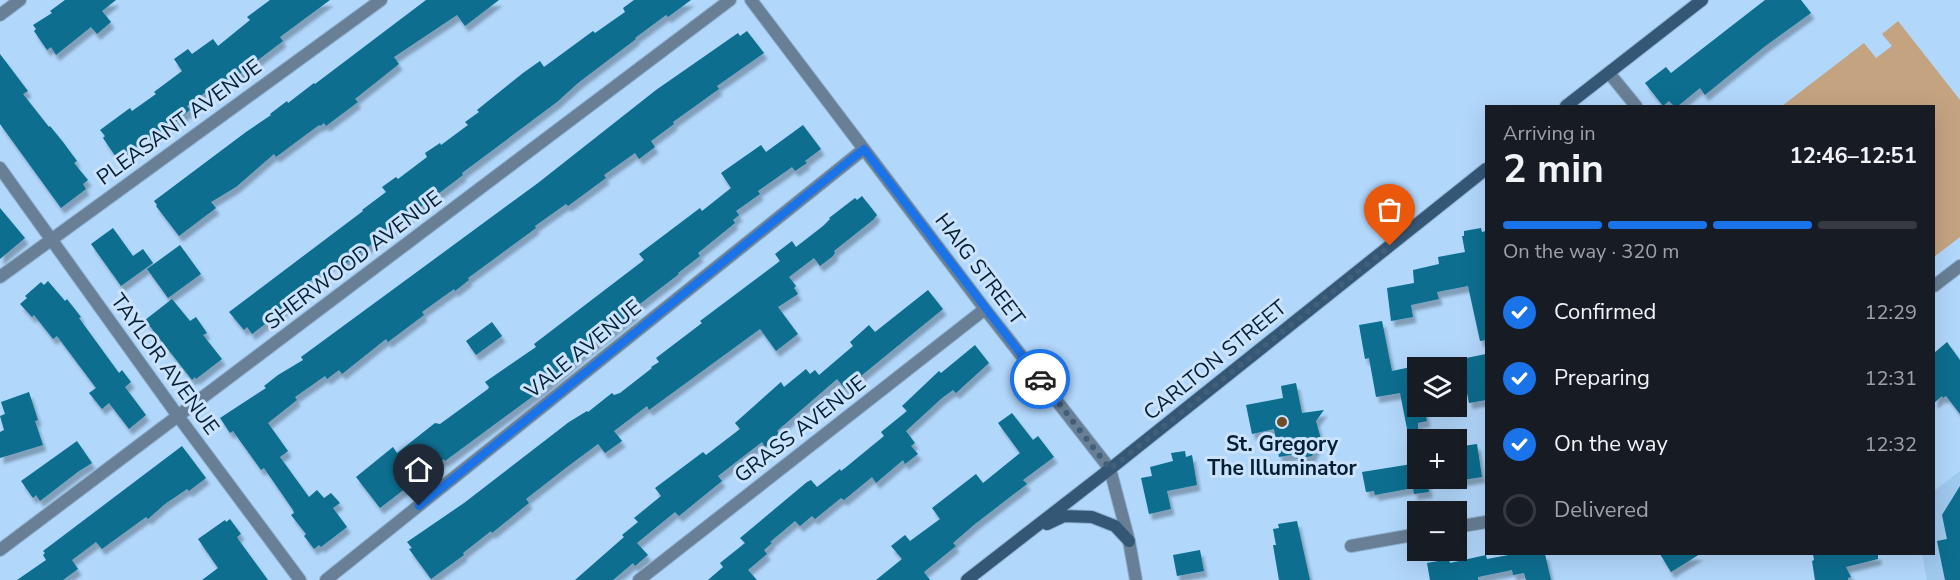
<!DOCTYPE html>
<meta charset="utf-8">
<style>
body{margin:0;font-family:"Nunito Sans",sans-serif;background:#20242c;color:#f1f3f6;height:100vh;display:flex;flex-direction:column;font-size:22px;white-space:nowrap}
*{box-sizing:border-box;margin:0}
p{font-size:20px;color:#9ea1a6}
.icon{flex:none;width:33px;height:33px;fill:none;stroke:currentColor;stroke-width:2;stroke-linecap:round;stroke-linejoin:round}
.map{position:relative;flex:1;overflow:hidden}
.side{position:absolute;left:1485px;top:105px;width:450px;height:450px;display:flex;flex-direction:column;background:#171b24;border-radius:0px;box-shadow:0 6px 24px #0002}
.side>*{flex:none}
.tools{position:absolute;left:1407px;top:357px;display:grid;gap:12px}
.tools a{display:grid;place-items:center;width:60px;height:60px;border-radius:0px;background:#171b24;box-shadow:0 6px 24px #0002;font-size:30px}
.pin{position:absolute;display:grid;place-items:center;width:51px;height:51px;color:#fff;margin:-62px -26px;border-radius:50% 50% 50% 0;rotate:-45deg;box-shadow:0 0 6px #0007}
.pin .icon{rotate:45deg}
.courier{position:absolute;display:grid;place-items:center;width:60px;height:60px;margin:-30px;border:4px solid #1a73e8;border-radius:50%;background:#fff;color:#222;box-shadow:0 2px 8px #0007}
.summary em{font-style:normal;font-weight:700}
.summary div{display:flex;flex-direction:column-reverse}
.summary{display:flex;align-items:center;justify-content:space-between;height:102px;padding:0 18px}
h1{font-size:39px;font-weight:700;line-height:45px}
.bar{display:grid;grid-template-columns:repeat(4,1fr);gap:9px 6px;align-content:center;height:72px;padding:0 18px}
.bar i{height:8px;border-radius:4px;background:#363941}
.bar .selected{background:#1a73e8}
.bar p{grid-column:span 4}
ol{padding:0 18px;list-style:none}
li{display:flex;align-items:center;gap:18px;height:66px}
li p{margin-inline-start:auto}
li .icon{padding:6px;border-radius:50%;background:#1a73e8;color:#fff;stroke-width:4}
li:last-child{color:#9ea1a6}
li i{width:33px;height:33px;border:3px solid #363941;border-radius:50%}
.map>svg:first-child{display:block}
</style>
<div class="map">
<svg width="1960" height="580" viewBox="0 0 1960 580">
<defs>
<filter id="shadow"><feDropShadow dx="3.5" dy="6" stdDeviation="1.5" flood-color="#0004"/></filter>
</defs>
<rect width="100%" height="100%" fill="#b1d7fb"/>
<path fill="#a0c9ee" d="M1960,471V580H1927L1922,554H1934V491Z"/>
<path fill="#c4a381" d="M1898,21L1960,100V237L1934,257V106H1782L1864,43L1876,58L1892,46L1882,34Z"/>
<path fill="#086e8f" filter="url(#shadow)" d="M65,0H116L102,11L111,22L97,34L91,27L56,55L51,47L47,50L34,31L36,29L33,25L52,13L50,11Z
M270,0H330L280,37L283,41L237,76L221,87L218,83L187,106L190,110L170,126L121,161L118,156L116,157L103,138L105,136L100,130L130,108L132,111L156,94L154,92L182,71L174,59L188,49L192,54L213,39L218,46L250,20L247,17Z
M426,0H499L465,26L457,15L394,57L399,64L355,99L358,102L326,126L324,123L320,126L319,125L276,157L274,154L236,187L211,202L216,208L179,236L156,206L157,205L154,201L246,132L271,115L270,114L287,101L288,103L314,83L315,84Z
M634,0H691L668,17L666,15L635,38L636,39L578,83L557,102L462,173L463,175L352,259L338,269L333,263L306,284L310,290L252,334L247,327L244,330L229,312L363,211L362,210L386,192L382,187L396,177L398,179L427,157L425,153L440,143L441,145L468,125L465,122L479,112L477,110L523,73L540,61L544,67L593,31L595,33L625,12L623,8Z
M1765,0H1801L1811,13L1764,47L1705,95L1700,88L1678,106H1674L1669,101L1663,106L1645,83L1666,67L1671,73Z
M747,31L764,53L717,86L719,89L673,122L674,124L651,141L655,147L639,159L635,153L604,175L606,178L568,206L566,204L535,226L536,228L468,278L469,280L455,291L454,289L422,312L424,315L388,342L386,339L342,374L339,370L327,379L325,376L295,397L297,400L268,423L288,451L280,457L309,497L317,490L324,498L331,493L340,503L333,508L347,527L321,547L319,545L314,549L304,536L306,534L291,515L294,513L293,510L264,468L261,470L233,431L230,433L220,418L266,388L264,386L278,375L303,360L301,357L538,183L656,90L738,33L740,36Z
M0,54L28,91L23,94L49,127L50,126L63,142L77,161L74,163L88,180L83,184L86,189L61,208L0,124Z
M803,125L821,149L805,161L807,163L795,171L792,167L758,191L760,194L736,211L739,215L733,220L735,223L698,253L700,256L678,273L679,274L632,310L635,313L584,353L544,388L445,461L444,459L380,508L356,477L393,447L397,453L435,423L440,424L488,389L489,387L485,382L536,347L534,344L644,260L639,254L700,208L702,211L731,188L721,173L761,145L766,152Z
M862,196L877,215L873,220L834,251L835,253L833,256L820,266L814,258L789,277L796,286L794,288L798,294L778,307L798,334L776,351L760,329L649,410L647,406L614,431L622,441L605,453L598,444L567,467L526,499L529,503L492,533L491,531L463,553L464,555L431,579L409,549L412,548L407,542L464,503L569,422L587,411L588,412L612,393L614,395L620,393L652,368L651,367L659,362L656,358L702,323L700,321L780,261L775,254L792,241L796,247L823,226L830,219L829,218L855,198L857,200Z
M0,208L25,238L0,259Z
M113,228L133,256L143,249L153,263L121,286L91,244Z
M1481,228L1482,232L1486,231V340L1480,341L1468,286L1437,292L1439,299L1411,305L1413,317L1391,321L1387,288L1414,283L1413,270L1439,264L1438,257L1465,252L1462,236H1464V231Z
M180,245L201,274L168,298L147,269Z
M48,281L65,301L67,299L81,317L79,318L119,373L122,370L131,382L125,387L146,415L129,429L109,403L102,409L89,393L96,388L57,336L53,339L34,315L32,317L20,304L27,298L25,296L41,282L44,285Z
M928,290L943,309L845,389L837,379L777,431L780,434L765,447L762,442L718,476L722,481L679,516L675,512L637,543L648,555L635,566L633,563L613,580H575L624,537L622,535L638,522L634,518L661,496L655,488L703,452L706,455L740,429L735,423L781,382L784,387L806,369L810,374L815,370L819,375L853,346L850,342L869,325L875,332Z
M172,299L190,321L196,317L207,333L203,335L222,359L196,379L195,377L192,380L145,320Z
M1382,321L1392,371L1411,367L1418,406H1424L1427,421L1418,423V444H1410L1400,393L1376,397L1369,358L1365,359L1359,325Z
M492,322L502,336L476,355L466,341Z
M1947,342L1960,360V414L1946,396L1943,398L1942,396L1934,403V353Z
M975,345L989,363L956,393L953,390L942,398L906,431L915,443L911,446L918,454L905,464L903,460L876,483L872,477L844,500L841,498L815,519L812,516L800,526L795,521L770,542L772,543L764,550L767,554L748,570L757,580H708L723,567L720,563L745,543L740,538L807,482L811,480L817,487L840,469L841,471L845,468L884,436L881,432L907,411L902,406L939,371L941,373Z
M1486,354V400L1469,403L1464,378L1459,379L1456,360Z
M1296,383L1302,413L1324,410L1316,421L1321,439L1312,456L1297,459L1296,454L1279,457L1274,429L1252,434L1246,405L1283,398L1281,386Z
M29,392L38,420L35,421L43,445L0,458V432L4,430L0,416L5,414L1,402Z
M1012,413L1033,440L1038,436L1054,457L1023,480L1027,484L975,524L953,543L956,546L924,572L930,580H876L902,559L891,546L905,535L910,541L940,519L932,508L976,474L983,483L1020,453L998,423Z
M77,441L92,463L79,471L40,501L36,495L33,498L21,481Z
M1477,444L1482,477L1456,481V467H1459L1456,447Z
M182,446L206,478L189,491L187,489L165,504L148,519L146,517L102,549L96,542L72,560L78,569L63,580H17L46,560L43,555L45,553L43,551Z
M1185,451L1186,457L1192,455L1197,485L1167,491L1171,509L1149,514L1141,478L1152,476L1150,467L1173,461L1171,453Z
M1418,463V478H1427L1429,492L1414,494L1413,488L1375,495L1374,491L1366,492L1362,472Z
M1960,486V580H1945L1937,541L1947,539L1942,515Z
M230,519L241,534L237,537L238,539L268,580H202L218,568L198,539L225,520L226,522Z
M1297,521L1310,580H1279L1273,545H1276L1273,529L1279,528L1278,524Z
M1200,550L1204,571L1177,576L1173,555Z
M1514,554H1545L1551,580H1526L1524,573L1513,575L1512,570L1478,577V580H1430L1427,563L1449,559L1450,563L1486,555L1487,559Z
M1660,554H1700L1671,572Z
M1813,554H1878V559L1846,567L1851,577L1848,578V580H1815L1812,561L1814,560Z"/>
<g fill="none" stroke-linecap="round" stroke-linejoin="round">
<defs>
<path id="minor" d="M751,0L985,309L1110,469L1129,541L1136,580
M0,15L20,0
M1609,73L1636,106
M0,168L178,416L300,580
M0,277L381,0
M1934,286L1960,266
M1456,527L1486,522
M1351,546L1418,534
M0,550L730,0
M326,580L864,149
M639,580L985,309"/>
<path id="secondary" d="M1566,106L1702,0
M1047,524L1064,516L1092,517L1115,526L1129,541
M967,580L1110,469L1486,169"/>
</defs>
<use href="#minor" stroke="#8eb2d3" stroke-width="14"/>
<use href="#secondary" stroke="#8eb2d3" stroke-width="14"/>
<use href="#minor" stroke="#687f95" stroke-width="12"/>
<use href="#secondary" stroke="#355776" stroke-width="12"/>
</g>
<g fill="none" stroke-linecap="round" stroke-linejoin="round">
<path stroke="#415f79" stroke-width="6" stroke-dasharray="0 10.8" d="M1040,379L1110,469L1390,246"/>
<path stroke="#1a73e8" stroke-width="8" d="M419,506L864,149L1040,379"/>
</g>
<circle fill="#704d26" stroke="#cae2fb" stroke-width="2" cx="1282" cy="422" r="6"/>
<g text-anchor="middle" stroke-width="6" stroke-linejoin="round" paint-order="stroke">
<g font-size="21" fill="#041e33" stroke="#cae2fb">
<text transform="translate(179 122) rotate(-36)" y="7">PLEASANT AVENUE</text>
<text transform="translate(353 260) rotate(-37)" y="7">SHERWOOD AVENUE</text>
<text transform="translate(980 269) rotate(53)" y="7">HAIG STREET</text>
<text transform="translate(583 349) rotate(-39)" y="7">VALE AVENUE</text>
<text transform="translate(1215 360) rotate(-39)" y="7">CARLTON STREET</text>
<text transform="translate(165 364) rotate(54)" y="7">TAYLOR AVENUE</text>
<text transform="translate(800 429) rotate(-38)" y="7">GRASS AVENUE</text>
</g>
<g font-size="21" font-weight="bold" fill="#041e33" stroke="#cae2fb">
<text x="1282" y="451">St. Gregory<tspan x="1282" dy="24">The Illuminator</tspan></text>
</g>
</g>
</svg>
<div class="tools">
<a><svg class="icon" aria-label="layers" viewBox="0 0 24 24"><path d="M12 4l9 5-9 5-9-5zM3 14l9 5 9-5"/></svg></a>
<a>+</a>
<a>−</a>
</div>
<div class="pin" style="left:1390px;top:246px;background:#ea580c"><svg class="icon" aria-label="bag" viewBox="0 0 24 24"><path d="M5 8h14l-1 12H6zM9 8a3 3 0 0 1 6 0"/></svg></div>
<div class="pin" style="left:419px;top:506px;background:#1f2937"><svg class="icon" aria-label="home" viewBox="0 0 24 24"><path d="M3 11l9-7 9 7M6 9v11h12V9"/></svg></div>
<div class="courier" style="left:1040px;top:379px"><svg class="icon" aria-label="car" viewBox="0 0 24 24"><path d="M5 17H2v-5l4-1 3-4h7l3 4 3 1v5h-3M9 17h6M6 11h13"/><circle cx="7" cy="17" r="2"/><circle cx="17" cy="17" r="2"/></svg></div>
<section class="side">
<div class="summary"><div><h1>2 min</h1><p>Arriving in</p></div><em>12:46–12:51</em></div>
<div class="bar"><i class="selected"></i><i class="selected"></i><i class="selected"></i><i></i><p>On the way · 320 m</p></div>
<ol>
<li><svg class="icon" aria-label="check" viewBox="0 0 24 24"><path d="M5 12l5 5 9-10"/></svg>Confirmed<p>12:29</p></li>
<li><svg class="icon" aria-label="check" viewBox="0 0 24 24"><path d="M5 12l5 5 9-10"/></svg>Preparing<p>12:31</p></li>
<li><svg class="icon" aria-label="check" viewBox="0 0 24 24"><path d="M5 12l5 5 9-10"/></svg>On the way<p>12:32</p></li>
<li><i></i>Delivered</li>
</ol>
</section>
</div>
